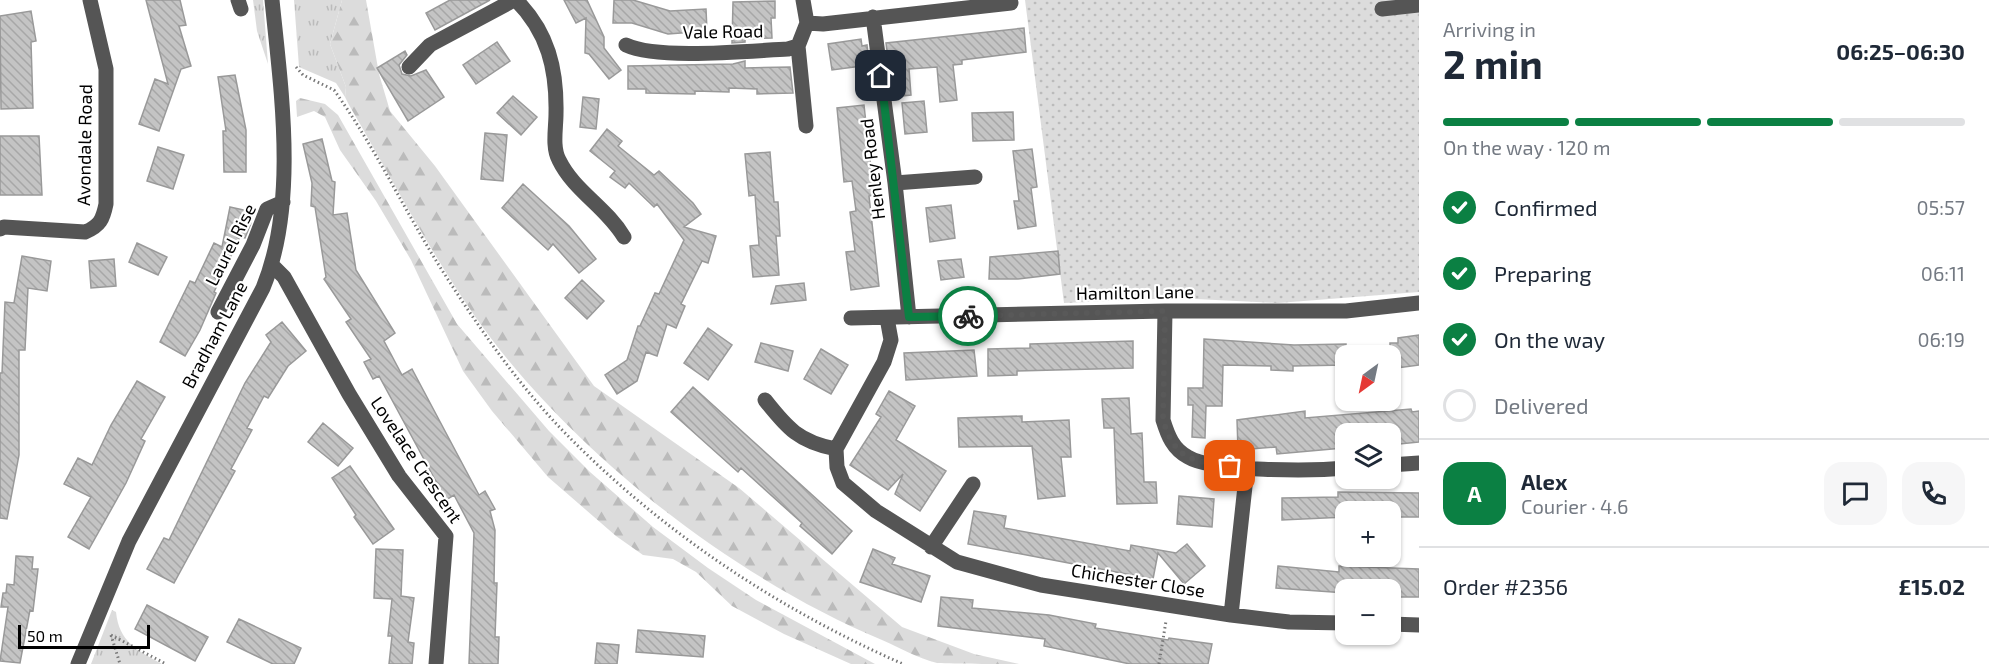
<!DOCTYPE html>
<meta charset="utf-8">
<style>
body{margin:0;font-family:"Exo 2",sans-serif;background:#f6f6f7;color:#1f2937;height:100vh;display:flex;flex-direction:column;font-size:22px;white-space:nowrap}
*{box-sizing:border-box;margin:0}
p{font-size:20px;color:#747a83}
.icon{flex:none;width:33px;height:33px;fill:none;stroke:currentColor;stroke-width:2;stroke-linecap:round;stroke-linejoin:round}
.map{position:relative;flex:1;overflow:hidden}
.drawer{display:flex;flex-direction:column;background:#fff;width:570px}
.drawer>*{flex:none}
.needle{width:39px;rotate:213deg}
.tools{position:absolute;left:1335px;top:345px;display:grid;gap:12px}
.tools a{display:grid;place-items:center;width:66px;height:66px;border-radius:12px;background:#fff;box-shadow:0 2px 4px #0004;font-size:30px}
.scale{position:absolute;left:18px;bottom:15px;width:132px;box-sizing:border-box;padding-left:6px;border:3px solid #000;border-top:0;font-size:16px;line-height:21px;white-space:nowrap;color:#000;-webkit-text-stroke:4px #fff;paint-order:stroke}
.pin{position:absolute;display:grid;place-items:center;width:51px;height:51px;color:#fff;margin:-26px;border-radius:12px;box-shadow:0 3px 9px #0006}
.courier{position:absolute;display:grid;place-items:center;width:60px;height:60px;margin:-30px;border:4px solid #0b8043;border-radius:50%;background:#fff;color:#222;box-shadow:0 2px 8px #0007}
.headline em{font-style:normal;font-weight:700}
.headline div{display:flex;flex-direction:column-reverse}
.headline{display:flex;align-items:center;justify-content:space-between;height:102px;padding:0 24px}
h1{font-size:39px;font-weight:700;line-height:45px}
.bar{display:grid;grid-template-columns:repeat(4,1fr);gap:9px 6px;align-content:center;height:72px;padding:0 24px}
.bar i{height:8px;border-radius:4px;background:#e0e1e3}
.bar .selected{background:#0b8043}
.bar p{grid-column:span 4}
.line{display:flex;align-items:center;gap:15px;padding:0 24px;border-top:2px solid #e0e1e3}
.line div{flex:1}
.round{display:grid;place-items:center;flex:none;width:63px;height:63px;border-radius:18px;background:#f6f6f7}
ol{padding:0 24px;list-style:none}
li{display:flex;align-items:center;gap:18px;height:66px}
li p{margin-inline-start:auto}
li .icon{padding:6px;border-radius:50%;background:#0b8043;color:#fff;stroke-width:4}
li:last-child{color:#747a83}
li i{width:33px;height:33px;border:3px solid #e0e1e3;border-radius:50%}
main{display:flex;flex:1;min-height:0}
.map>svg:first-child{display:block}
</style>
<main>
<div class="map">
<svg width="1419" height="664" viewBox="0 0 1419 664">
<defs>
<pattern id="grass-tufts" width="24" height="20" patternUnits="userSpaceOnUse" patternTransform="scale(1.5)"><rect width="24" height="20" fill="#dcdcdc"/><path d="M3 7l-1-3M5 7V3M7 7l1-3M15 17l-1-3M17 17v-4M19 17l1-3" fill="none" stroke="#bbb"/></pattern>
<pattern id="forest-firs" width="22" height="20" patternUnits="userSpaceOnUse" patternTransform="scale(1.5)"><rect width="22" height="20" fill="#dcdcdc"/><path d="M5 1l3.5 6h-7zM16 11l3.5 6h-7z" fill="#bbb"/></pattern>
<pattern id="park-dots" width="8" height="8" patternUnits="userSpaceOnUse" patternTransform="scale(1.5)"><rect width="8" height="8" fill="#dcdcdc"/><path d="M2 2h.1M6 6h.1" fill="none" stroke="#bbb" stroke-width="1.8" stroke-linecap="round"/></pattern>
<pattern id="building-back-hatch" width="6" height="6" patternUnits="userSpaceOnUse" patternTransform="scale(1.5)"><rect width="6" height="6" fill="#c4c4c4"/><path d="M-1 5l2 2M0 0l6 6M5-1l2 2" fill="none" stroke="#a7a7a7"/></pattern>
</defs>
<rect width="100%" height="100%" fill="#fff"/>
<path fill="url(#grass-tufts)" d="M253,0H263L268,64L257,31Z
M294,0H342L330,44L346,87L345,97L336,83L299,67Z
M112,610L116,612C119,642 137,650 162,664H91Z"/>
<path fill="url(#forest-firs)" d="M342,0H366L379,74L390,111L435,166L594,386L739,488L902,627L974,654L1019,664C998,664 955,664 937,663C918,658 900,648 882,640C737,579 585,462 490,337C436,265 394,182 349,105L345,97L346,87L330,44Z
M300,98L325,104L338,115L457,324L549,431L590,472L653,527L708,568L756,600L875,664H851L784,634L732,606L696,572L673,559L643,555L616,536L548,477L492,411L463,371L411,260L376,201L340,150L325,117L314,111L297,117L296,101Z"/>
<path fill="url(#park-dots)" d="M1025,0H1419V292L1278,303L1175,298L1064,303Z"/>
<path fill="url(#building-back-hatch)" stroke="#999" stroke-width="1.5" d="M146,0H180L186,25L179,26L191,66L181,69L159,131L139,124L155,79L168,84Z
M450,0H490L435,30L426,13Z
M564,0H587L604,37V48L621,70L609,79L589,54L585,53L586,18L576,23Z
M614,0H633L670,11L706,9L707,31L668,34L632,23H613Z
M775,1V18H771L772,38L745,39V42L732,43L733,2Z
M31,11L36,41L31,42L33,108L1,109L0,16Z
M1024,28L1026,52L962,60V64L953,65L957,100L940,102L937,67L909,69L911,95L893,97L886,43Z
M861,39L862,46L867,45L869,65L832,70L828,44Z
M497,42L510,61L476,84L463,65Z
M405,51L407,55L399,65L402,74L411,76L426,70L444,97L408,121L377,68Z
M745,61V68L790,67L793,93L757,94V89L729,88V92L695,91V94L646,93V89H628V66L733,64Z
M235,75L246,130V172H224L223,131H226L218,77Z
M513,96L537,117L521,135L497,113Z
M583,97L599,99L596,129L580,127Z
M924,101L927,132L905,134L902,103Z
M864,105L874,195L869,196L879,286L851,290L846,252L855,251L850,212L856,211L852,181L844,182L837,108Z
M1013,112L1014,140L973,141L972,113Z
M607,129L622,141L618,146L654,175L659,171L693,203L701,214L684,227L716,236L708,263L702,261L681,304L685,306L676,328L667,324L657,356L646,352L637,381L617,394L605,375L627,360L638,326H640L655,293L659,294L684,240L657,204L654,207L629,183L625,188L610,177L615,171L590,151Z
M485,133L507,135L503,181L481,179Z
M0,136H39L42,195H0Z
M322,139L332,181L335,182L333,215L347,213L356,270L395,333L384,341L402,375L412,369L479,495L485,491L495,509L490,511L495,530L494,583H497L495,637H499L498,664H469L474,533L454,495L446,500L379,376L373,379L364,362L371,359L346,322L351,319L324,279L326,277L315,207L311,206L312,183L303,144Z
M158,147L184,155L173,189L147,181Z
M1032,149L1037,187L1031,188L1036,226L1018,229L1014,201H1019L1013,151Z
M770,152L774,202H778L780,236H776L779,275L753,277L750,246L759,245L755,195L749,196L745,154Z
M523,184L569,226L596,259L579,273L553,244L548,250L502,208Z
M951,205L955,238L930,242L926,208Z
M230,207L253,212L251,223L245,238L240,237L214,292L216,293L200,330L185,356L160,342L190,281L195,283L214,243L222,247Z
M137,243L167,257L158,275L129,262Z
M1058,251L1060,274L1018,279H989L990,257Z
M22,256L51,261L47,291L28,288L25,350H19V455L7,519L0,518V373H2L5,302L14,303Z
M114,259L116,286L91,288L89,261Z
M961,259L964,277L941,280L938,261Z
M582,280L604,301L587,319L565,298Z
M804,283L806,300L771,304L776,286Z
M282,322L306,351L288,366L268,398L264,396L247,428L252,430L231,469L235,471L174,583L147,569L164,538L169,540L245,383L271,342L266,335Z
M708,328L732,345L708,380L684,363Z
M1419,335V365L1390,369V343H1398V338Z
M1204,339L1294,345L1346,344V365L1293,366V371L1271,370V366L1223,365L1222,406H1206L1205,438L1192,437L1193,405H1188V388H1203Z
M1133,341V368L1017,371V375L988,376V349L1030,348V344Z
M761,343L793,351L788,371L755,362Z
M821,349L848,365L831,394L804,379Z
M974,350L977,376L906,380L904,353Z
M137,381L165,397L141,439L145,441L126,483L89,549L68,537L91,497L64,484L78,458L92,465L111,425Z
M693,387L852,531L832,554L800,526L802,523L741,468L738,472L671,412Z
M889,391L915,406L896,440L946,471L920,511L895,494L903,474L888,490L850,465L881,417L876,414Z
M1129,398L1131,434L1142,433L1144,482H1156L1157,503L1117,504L1114,428H1104L1102,399Z
M1411,409L1412,412L1419,411V442L1390,445V434H1342L1343,448L1277,454L1276,447L1238,450L1237,420L1305,411V418Z
M1022,416V422L1069,420L1071,457H1061L1065,496L1038,499L1032,446L959,447L958,418Z
M323,423L353,448L338,466L308,442Z
M350,466L394,529L373,544L354,517L356,515L332,478Z
M1338,492L1419,493V517H1390V512H1346V517L1282,520V498L1338,497Z
M1179,496L1214,499L1212,527L1177,524Z
M974,511L1006,516L1004,528L1130,551L1131,545L1176,553L1187,544L1205,566L1184,584L1158,553L1153,579L968,544Z
M376,549L403,550L401,596L414,598L408,642L414,643L412,664H389L392,636H388L392,599L374,598Z
M873,549L895,558L892,564L930,576L921,602L860,582Z
M16,556L33,557L32,569H38L33,611L30,610L20,663L0,661L8,607H1L3,593H6L7,584L14,585Z
M1278,566L1339,572V566L1419,569V597H1394V590H1346V593L1276,588Z
M941,597L973,600L972,608L1049,615L1096,624L1095,628L1168,640L1169,638L1212,644L1208,664H1130L1044,646L1045,639L938,626Z
M147,605L208,637L195,661L135,629Z
M239,619L301,648L294,664H273L227,642Z
M638,630L705,636L703,657L636,652Z
M597,643L619,645L617,664H595Z"/>
<g fill="none" stroke-linecap="round" stroke-linejoin="round">
<path stroke="#777" stroke-width="3" stroke-dasharray="1.5 3" stroke-linecap="butt" d="M296,67L303,75L334,90C378,151 409,221 451,284C486,338 525,393 570,438C665,534 780,610 903,664
M111,635L166,664
M111,635L120,664
M1159,664L1166,621"/>
<path stroke="#555" stroke-width="15" d="M238,0L241,9
M516,0C548,32 557,69 556,114C556,128 552,147 559,160C574,191 606,207 624,237
M1382,9L1419,5
M873,17L895,183L909,317
M807,23L823,24L1011,3
M626,45C658,60 748,51 788,49L798,46L807,23L803,0
M798,46L806,126
M409,67L430,45L514,0
M895,183L975,177
M0,229L4,227L85,232C100,226 103,219 106,204V69L90,0
M272,265L284,277L349,394L399,476L446,536L436,664
M1165,311L1163,420C1168,436 1173,449 1188,457C1212,472 1314,471 1346,468
M218,312L253,245L267,209L283,202
M851,318L1165,311H1346L1419,303
M887,318L891,340L884,362L836,449L837,467L843,483L876,511L957,562L1041,585L1231,615L1289,622L1346,623
M765,400C787,428 799,442 836,449
M1390,465L1419,463
M931,547L973,484
M1231,615L1247,468
M1390,624L1419,625
M78,664L129,541L263,288C298,203 281,90 272,0"/>
</g>
<g fill="none" stroke-linecap="round" stroke-linejoin="round">
<path stroke="#595959" stroke-width="6" stroke-dasharray="0 10.8" d="M968,316L1165,311L1163,420C1175,460 1192,461 1230,466"/>
<path stroke="#0b8043" stroke-width="8" d="M881,76L909,317L968,316"/>
</g>
<g text-anchor="middle" stroke-width="4.5" stroke-linejoin="round" paint-order="stroke">
<g font-size="18" fill="#000" stroke="#fff">
<text transform="translate(723 32) rotate(-1)" y="6">Vale Road</text>
<text transform="translate(85 145) rotate(-89)" y="6">Avondale Road</text>
<text transform="translate(873 169) rotate(-97)" y="6">Henley Road</text>
<text transform="translate(231 245) rotate(-63)" y="6">Laurel Rise</text>
<text transform="translate(1135 293) rotate(-1)" y="6">Hamilton Lane</text>
<text transform="translate(215 335) rotate(-62)" y="6">Bradham Lane</text>
<text transform="translate(416 460) rotate(56)" y="6">Lovelace Crescent</text>
<text transform="translate(1138 581) rotate(9)" y="6">Chichester Close</text>
</g>
</g>
</svg>
<div class="tools">
<a><svg class="needle" viewBox="-14 -14 28 28"><path d="M0-13l5 13h-10z" fill="#e53935"/><path d="M0 13l5-13h-10z" fill="#747a83"/></svg></a>
<a><svg class="icon" aria-label="layers" viewBox="0 0 24 24"><path d="M12 4l9 5-9 5-9-5zM3 14l9 5 9-5"/></svg></a>
<a>+</a>
<a>−</a>
</div>
<div class="scale">50 m</div>
<div class="pin" style="left:1230px;top:466px;background:#ea580c"><svg class="icon" aria-label="bag" viewBox="0 0 24 24"><path d="M5 8h14l-1 12H6zM9 8a3 3 0 0 1 6 0"/></svg></div>
<div class="pin" style="left:881px;top:76px;background:#1f2937"><svg class="icon" aria-label="home" viewBox="0 0 24 24"><path d="M3 11l9-7 9 7M6 9v11h12V9"/></svg></div>
<div class="courier" style="left:968px;top:316px"><svg class="icon" aria-label="bike" viewBox="0 0 24 24"><circle cx="6" cy="16" r="4"/><circle cx="18" cy="16" r="4"/><path d="M6 16l4-8h5l3 8M10 8l3 8H6M13 5h3"/></svg></div>
</div>
<section class="drawer">
<div class="headline"><div><h1>2 min</h1><p>Arriving in</p></div><em>06:25–06:30</em></div>
<div class="bar"><i class="selected"></i><i class="selected"></i><i class="selected"></i><i></i><p>On the way · 120 m</p></div>
<ol>
<li><svg class="icon" aria-label="check" viewBox="0 0 24 24"><path d="M5 12l5 5 9-10"/></svg>Confirmed<p>05:57</p></li>
<li><svg class="icon" aria-label="check" viewBox="0 0 24 24"><path d="M5 12l5 5 9-10"/></svg>Preparing<p>06:11</p></li>
<li><svg class="icon" aria-label="check" viewBox="0 0 24 24"><path d="M5 12l5 5 9-10"/></svg>On the way<p>06:19</p></li>
<li><i></i>Delivered</li>
</ol>
<div class="line" style="height:108px"><b class="round" style="background:#0b8043;color:#fff">A</b><div><b>Alex</b><p>Courier · 4.6</p></div><a class="round"><svg class="icon" aria-label="chat" viewBox="0 0 24 24"><path d="M4 5h16v11H9l-5 4z"/></svg></a><a class="round"><svg class="icon" aria-label="phone" viewBox="0 0 24 24"><path d="M5 4h4l2 5-3 2q2 4 5 5l2-3 5 2v4C11 20 4 13 5 4z"/></svg></a></div>
<div class="line" style="height:78px"><div>Order #2356</div><b>£15.02</b></div>
</section>
</main>
